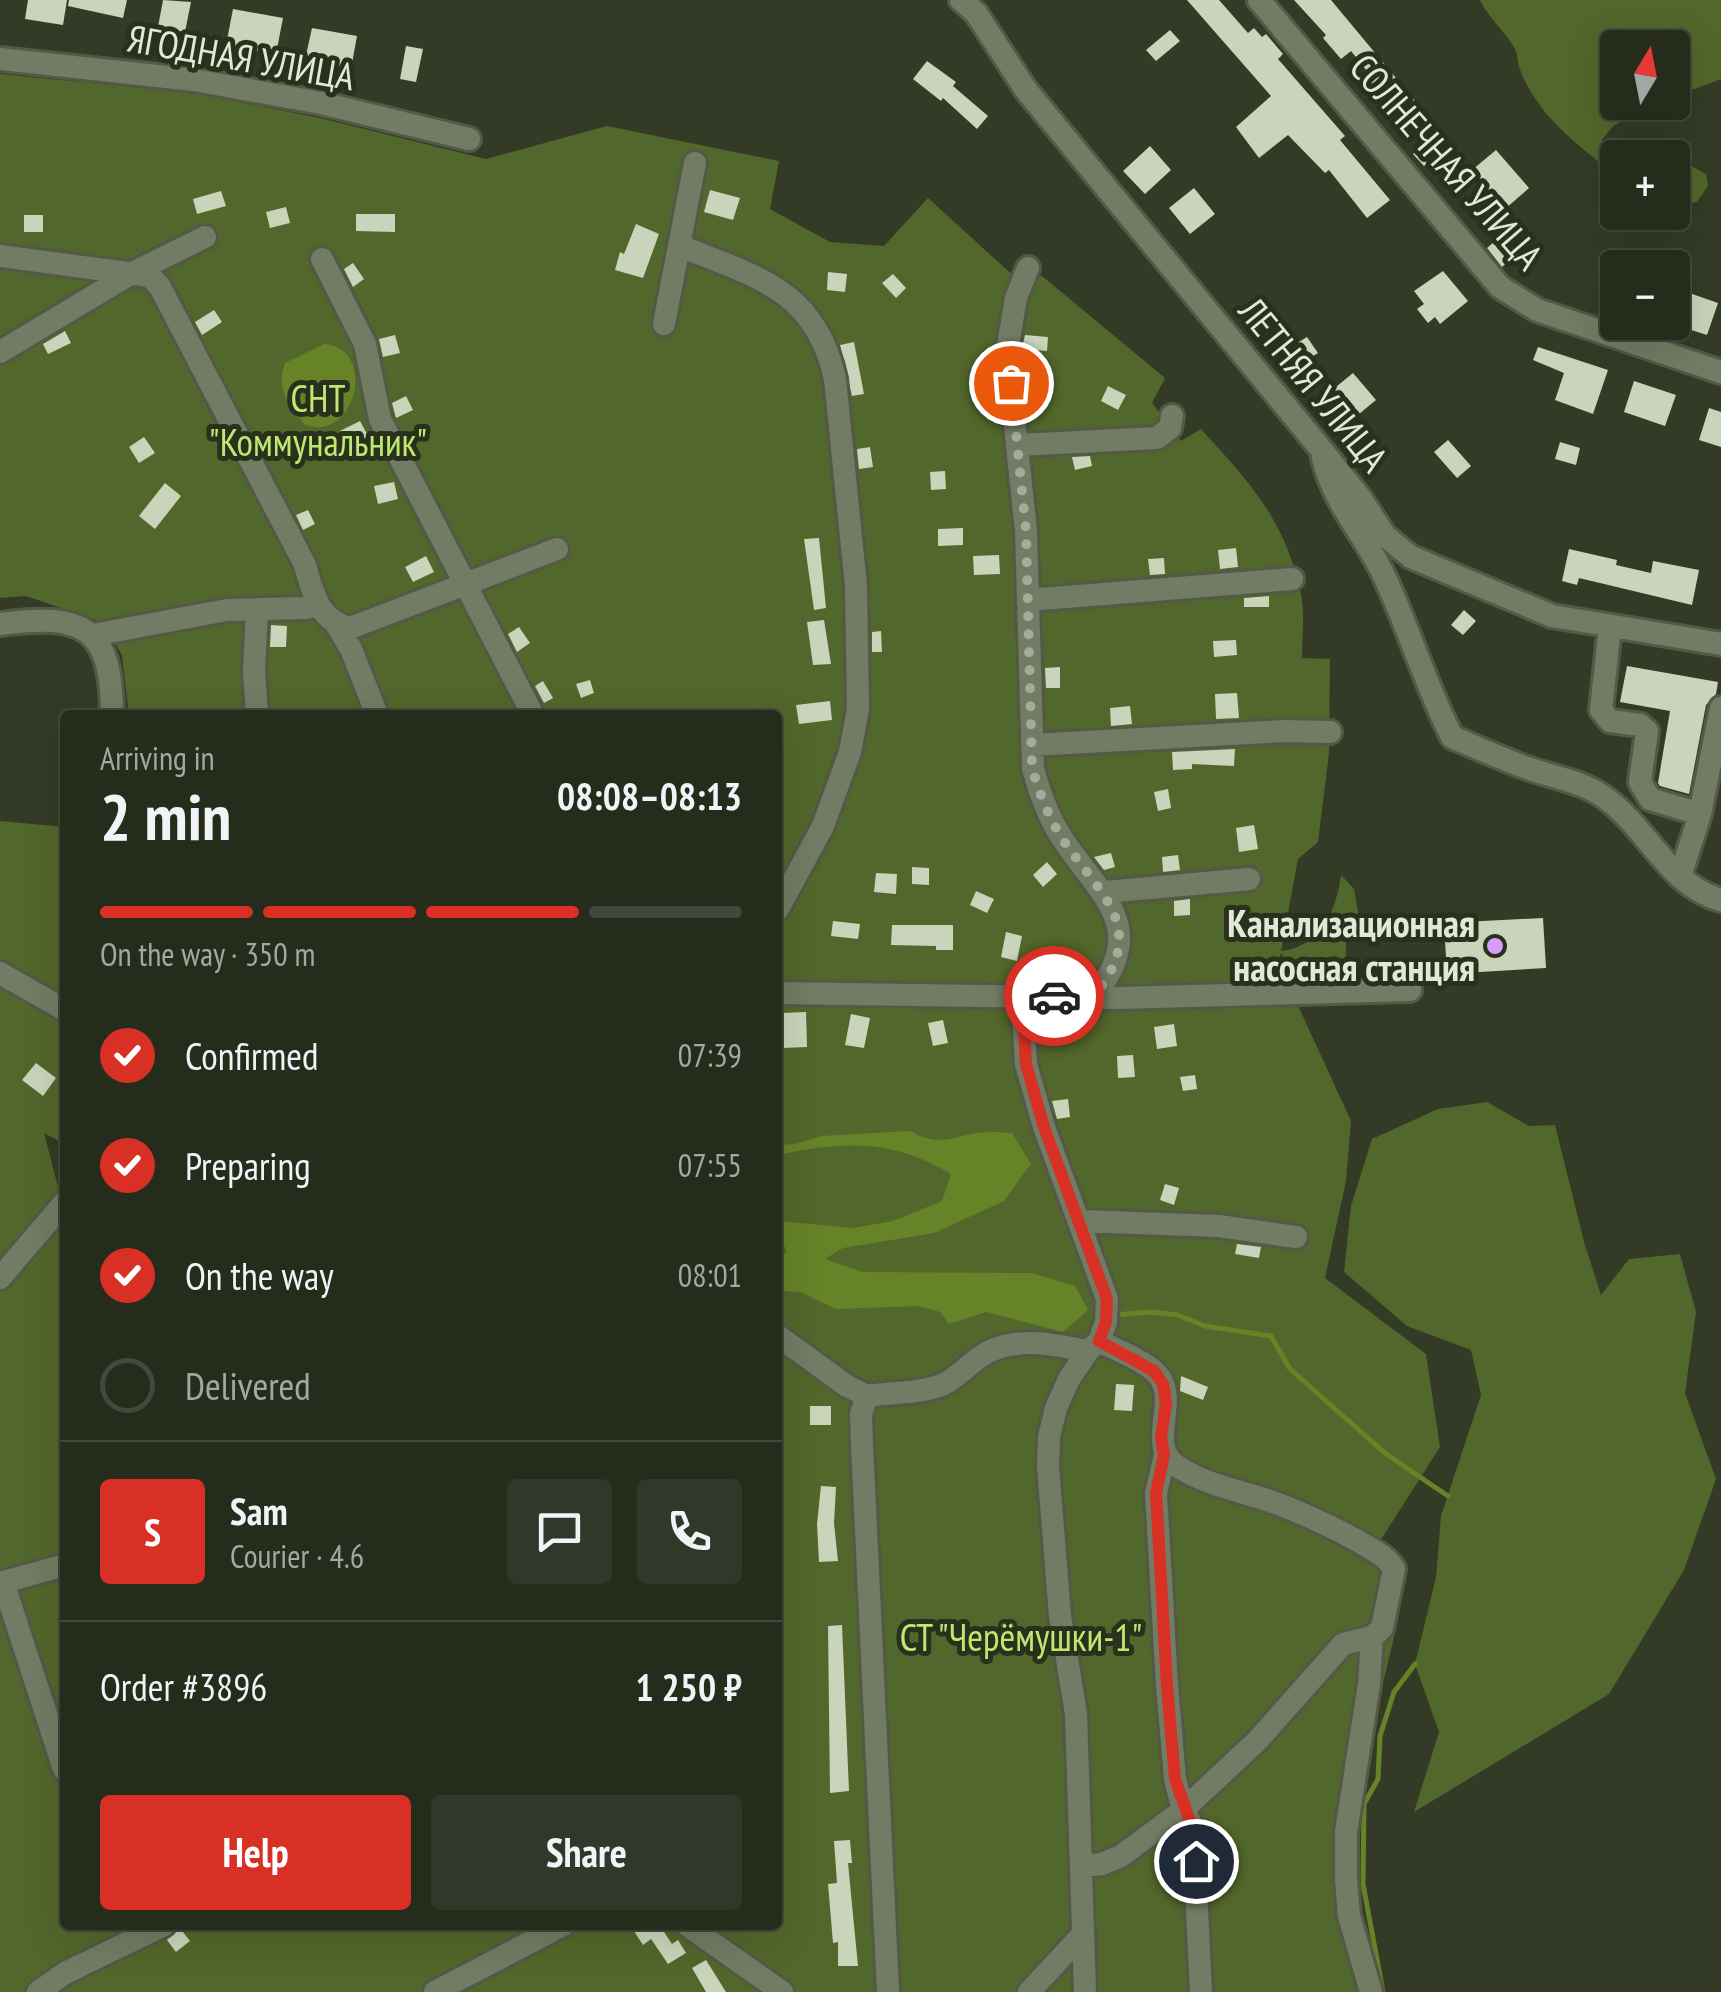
<!DOCTYPE html>
<meta charset="utf-8">
<style>
body{margin:0;font-family:"PT Sans Narrow",sans-serif;background:#323829;color:#f1f3f6;height:100vh;display:flex;flex-direction:column;font-size:38px;white-space:nowrap}
*{box-sizing:border-box;margin:0}
p{font-size:32px;color:#a4a7a3}
.icon{flex:none;width:55px;height:55px;fill:none;stroke:currentColor;stroke-width:2;stroke-linecap:round;stroke-linejoin:round}
.map{position:relative;flex:1;overflow:hidden}
.drawer{position:absolute;left:60px;top:710px;width:722px;height:1220px;display:flex;flex-direction:column;background:#262c1c;border-radius:10px;box-shadow:0 10px 40px #0002,0 0 0 2px #42483b}
.drawer>*{flex:none}
.needle{width:65px;rotate:10deg}
.controls{position:absolute;left:1600px;top:30px;display:grid;gap:20px}
.controls a{display:grid;place-items:center;width:90px;height:90px;border-radius:10px;background:#262c1c;box-shadow:0 10px 40px #0002,0 0 0 2px #42483b;font-size:50px}
.pin{position:absolute;display:grid;place-items:center;width:85px;height:85px;color:#fff;margin:-42px;border:5px solid #fff;border-radius:50%;box-shadow:0 2px 10px #0007}
.courier{position:absolute;display:grid;place-items:center;width:100px;height:100px;margin:-50px;border:8px solid #d93025;border-radius:50%;background:#fff;color:#222;box-shadow:0 2px 12px #0007}
.headline em{font-style:normal;font-weight:800}
.headline div{display:flex;flex-direction:column-reverse}
.headline{display:flex;align-items:center;justify-content:space-between;height:170px;padding:0 40px}
h1{font-size:65px;font-weight:800;line-height:75px}
.bar{display:grid;grid-template-columns:repeat(4,1fr);gap:15px 10px;align-content:center;height:120px;padding:0 40px}
.bar i{height:12px;border-radius:8px;background:#42483b}
.bar .on{background:#d93025}
.bar p{grid-column:span 4}
.line{display:flex;align-items:center;gap:25px;padding:0 40px;border-top:2px solid #42483b}
.line div{flex:1}
.round{display:grid;place-items:center;flex:none;width:105px;height:105px;border-radius:10px;background:#323829}
ol{padding:0 40px;list-style:none}
li{display:flex;align-items:center;gap:30px;height:110px}
li p{margin-inline-start:auto}
li .icon{padding:10px;border-radius:50%;background:#d93025;color:#fff;stroke-width:4}
li:last-child{color:#a4a7a3}
li i{width:55px;height:55px;border:5px solid #42483b;border-radius:50%}
.cta{display:flex;gap:20px;margin-top:auto;padding:20px 40px}
.cta a{flex:1;height:115px;border-radius:10px;background:#d93025;color:#fff;font-size:40px;font-weight:800;line-height:115px;text-align:center}
.cta a+a{background:#323829;color:#f1f3f6}
.map>svg:first-child{display:block}
</style>
<div class="map">
<svg width="1721" height="1992" viewBox="0 0 1721 1992">
<rect width="100%" height="100%" fill="#333b26"/>
<path fill="#52672b" d="M1480,0H1721V79L1695,89L1673,90L1672,48H1618V102L1654,103L1613,126L1602,140L1606,150L1623,138L1631,139L1637,152L1635,157L1618,158L1617,177C1579,145 1537,117 1519,67C1517,62 1518,56 1516,51C1507,33 1489,19 1480,0Z
M0,74L193,93L320,118L486,159L607,126L779,161L770,209L830,242L884,246L928,198L1018,280L1042,276L1165,378L1152,403L1181,441L1201,429C1250,483 1286,520 1301,595C1305,615 1302,638 1302,658L1330,659L1329,753L1318,842L1298,859L1281,951C1322,946 1336,911 1341,875L1354,889L1359,917L1346,931V956L1336,967C1313,966 1294,975 1281,953L1278,962L1351,1121L1346,1181L1325,1278L1426,1354L1440,1447L1380,1541L1402,1564L1396,1629L1370,1737L1355,1831L1359,1915L1377,1992H0V821L65,827V1144L44,1133L59,1191L30,1229L65,1191V1925H778V715H129L122,655L102,622L26,596L0,598Z
M1682,161L1706,174L1708,186L1697,202L1673,205V170Z
M1487,1102L1529,1126L1555,1125L1584,1242L1601,1295L1629,1259L1680,1254L1696,1312L1685,1393L1716,1479L1684,1570L1609,1694L1414,1812L1439,1732L1415,1664L1436,1577L1441,1516L1481,1395L1471,1350L1407,1326L1344,1272L1351,1206L1372,1139L1438,1109Z"/>
<path fill="#668328" d="M324,344C370,346 362,422 321,427C316,428 310,426 305,425C289,403 275,390 285,363Z
M910,1131C942,1149 955,1134 987,1132C995,1131 1004,1133 1012,1133L1031,1164L1004,1201L934,1233L843,1248L825,1259L862,1272L1032,1273L1075,1286L1088,1310L1063,1332L986,1312L949,1324L940,1312L919,1306L836,1309L800,1292L778,1291V1263L786,1252L778,1221L853,1228L893,1221L942,1201L951,1174C893,1139 842,1141 778,1155V1145L795,1144L822,1136Z"/>
<g fill="none" stroke-linecap="round" stroke-linejoin="round">
<path stroke="#668328" stroke-width="5" d="M1114,1315L1151,1312L1178,1315L1205,1326L1271,1336L1290,1369L1386,1454L1448,1496
M1383,1992L1363,1884L1364,1804L1378,1779L1380,1736L1394,1692L1415,1664"/>
</g>
<path fill="#c9d4ba" d="M28,0H67L63,25L25,19Z
M69,0H127L123,18L68,6Z
M163,0L191,2L185,32L158,27Z
M1187,0H1219L1248,33L1254,28L1262,37L1266,34L1283,54L1278,59L1345,136L1340,140L1390,200L1367,218L1329,170L1325,173L1288,135L1259,158L1236,127L1271,96Z
M1294,0H1331L1420,107L1396,127L1361,85L1371,76L1351,51L1341,59L1323,38L1326,35Z
M233,9L283,18L276,54L226,45Z
M312,28L357,36L351,69L305,60Z
M1170,30L1180,41L1156,61L1146,50Z
M406,46L423,49L416,82L400,79Z
M927,61L956,82L953,86L988,116L977,129L943,98L941,101L913,79Z
M1432,136L1443,148L1424,166L1413,154Z
M1150,146L1171,170L1145,194L1123,171Z
M1496,150L1529,188L1505,209L1472,170Z
M1194,188L1215,214L1190,234L1169,208Z
M710,190L740,198L733,220L704,212Z
M221,191L226,206L197,214L193,199Z
M286,207L290,223L270,228L266,212Z
M356,214H395V232L356,231Z
M24,215H43V232H24Z
M636,224L659,234L643,278L615,270L620,252L624,254Z
M1502,235L1518,253L1502,267L1487,248Z
M353,263L364,279L353,287L344,269Z
M1443,271L1468,301L1440,324L1435,317L1428,323L1417,309L1424,304L1414,291Z
M828,272L847,274L845,292L827,290Z
M893,274L906,288L896,298L882,283Z
M1675,288L1718,303L1707,335L1672,324Z
M214,310L222,322L202,335L195,322Z
M65,331L71,343L48,354L43,344Z
M395,335L400,353L383,357L379,339Z
M1025,335L1048,337L1047,351L1022,349Z
M1307,337L1318,353L1305,361L1294,345Z
M854,342L864,394L852,396L840,345Z
M1538,347L1608,370L1593,414L1555,400L1564,373L1533,360Z
M1353,373L1376,400L1353,419L1331,391Z
M1634,381L1676,395L1665,426L1624,412Z
M1108,386L1126,395L1118,410L1101,401Z
M406,396L413,410L396,418L392,403Z
M1709,408L1721,412V447L1699,440Z
M360,421L368,436L348,446L340,431Z
M144,437L155,453L139,463L129,447Z
M1448,440L1471,466L1457,478L1434,452Z
M1560,442L1580,448L1576,465L1555,459Z
M870,447L873,467L859,469L857,449Z
M1090,456L1092,466L1075,470L1072,457Z
M945,471L946,489L931,490L930,472Z
M394,482L398,499L378,504L374,486Z
M165,483L181,496L155,529L139,516Z
M308,510L315,524L303,530L296,515Z
M963,528V545L938,546V529Z
M819,538L826,608L814,610L804,539Z
M1236,548L1238,567L1220,569L1218,550Z
M1569,549L1617,560L1616,565L1651,573L1653,561L1699,570L1692,605L1579,578L1577,585L1562,581Z
M999,555L1000,574L974,575L973,556Z
M426,556L434,572L413,582L405,567Z
M1164,558L1165,574L1150,575L1148,559Z
M1269,596V607H1244V598Z
M1464,610L1476,621L1463,635L1451,625Z
M824,620L831,664L813,665L807,622Z
M271,625L287,626L286,647H270Z
M519,627L530,643L517,652L508,634Z
M881,631L882,652H872V632Z
M1236,640L1237,655L1214,657L1213,641Z
M1627,666L1718,682L1716,694L1706,705L1689,794L1660,786L1658,783L1670,711L1620,702Z
M1060,667V688H1046L1045,668Z
M590,680L594,693L581,698L576,684Z
M543,681L553,698L544,703L535,686Z
M1237,693L1239,718L1216,719L1215,694Z
M830,701L832,720L799,724L796,705Z
M1130,706L1132,724L1111,726L1110,708Z
M1235,749L1234,766L1192,764V769L1173,770L1172,752Z
M1168,789L1171,808L1158,811L1154,792Z
M1254,825L1258,849L1239,852L1236,828Z
M1111,853L1115,867L1104,870L1094,857Z
M1178,855L1180,870L1163,872L1162,857Z
M1047,862L1057,874L1043,887L1033,875Z
M912,867L929,868V885L912,884Z
M876,873L897,874L896,894L874,892Z
M976,891L994,899L987,913L970,905Z
M1190,899V915L1174,916V901Z
M1543,918L1546,968L1447,974L1444,923Z
M833,921L860,924L858,939L831,936Z
M892,925H953V950H936V946L891,945Z
M1006,932L1022,936L1017,961L1001,957Z
M806,1012L807,1047L783,1048L782,1013Z
M851,1014L870,1018L864,1048L845,1045Z
M943,1020L948,1043L933,1046L928,1023Z
M1174,1024L1177,1046L1157,1049L1154,1027Z
M1133,1055L1135,1077L1118,1078L1117,1056Z
M36,1063L56,1078L43,1096L22,1080Z
M1195,1075L1197,1089L1183,1091L1180,1077Z
M1068,1099L1070,1117L1057,1119L1052,1101Z
M1165,1184L1179,1188L1174,1205L1160,1200Z
M1237,1244L1261,1247L1259,1258L1235,1254Z
M1181,1376L1208,1387L1203,1400L1180,1391Z
M1116,1384L1134,1385L1132,1411L1114,1410Z
M810,1406H831V1425H810Z
M821,1486L836,1487L834,1523L838,1561L819,1562L817,1524Z
M842,1625L849,1791L830,1793L828,1626Z
M850,1840L852,1863H848L858,1966H838V1942L833,1943L828,1884L837,1883L834,1841Z
M630,1925H672L664,1932L672,1944L678,1940L686,1953L668,1964L651,1939L643,1945Z
M179,1927L190,1941L176,1952L167,1940Z
M706,1960L726,1992H706L692,1968Z"/>
<g fill="none" stroke-linecap="round" stroke-linejoin="round">
<defs>
<path id="minor" d="M961,0L976,13L1026,90L1320,448L1361,499L1385,536L1411,557L1552,616L1721,644
M1259,0L1500,287L1537,310L1721,372
M0,59L194,80L321,103L469,139
M680,246C757,277 816,290 835,379L856,586L858,709L850,752L823,826L778,909
M0,256L150,276L160,287L305,565C313,593 318,620 350,628L557,549
M322,259L365,344L380,419L533,715
M1028,268L1016,298L1007,351L1026,531L1033,768C1040,795 1051,824 1068,847C1107,901 1147,932 1093,997
M664,324L695,163
M0,352L132,273L205,237
M1019,445L1157,438L1170,428L1172,416
M1323,458C1334,505 1367,537 1386,580C1410,632 1426,686 1452,737C1478,748 1504,760 1530,769C1556,778 1586,782 1608,800C1648,830 1671,887 1721,900
M1028,600L1292,579
M257,609L254,671L257,715
M0,624C83,613 112,626 112,715
M336,624L351,649L377,715
M1610,626L1601,710L1610,721L1640,725L1647,731L1640,782L1650,799L1700,814
M93,635L227,610L306,608L316,605
M1032,745L1284,731L1330,732
M1680,877L1700,814L1721,708
M1105,892L1249,879
M0,973L65,1010
M778,993L1119,998L1410,990
M1022,995L1026,1064L1044,1127L1107,1299L1106,1322L1099,1341L1088,1351L1069,1379L1056,1408L1049,1437L1048,1466L1060,1616L1076,1714L1085,1992
M1080,1221L1219,1226L1296,1237
M0,1278L65,1202
M778,1336L847,1386L867,1396
M1165,1455L1156,1493L1167,1685L1175,1779L1183,1810L1193,1827L1201,1992
M3,1582L64,1769
M0,1583L65,1565
M1081,1866L1102,1864L1121,1856L1183,1810L1258,1740L1343,1644L1372,1637L1382,1628L1394,1569C1386,1555 1372,1550 1358,1541C1334,1528 1307,1515 1281,1505C1248,1492 1210,1487 1180,1468C1141,1446 1185,1398 1154,1371C1139,1358 1116,1350 1099,1341
M687,1925L782,1992
M38,1992L65,1973L164,1925
M435,1992L563,1925
M888,1992L862,1445L861,1414L867,1396C892,1392 920,1394 944,1384C960,1376 972,1360 988,1352C1020,1336 1055,1345 1088,1351
M1029,1992L1083,1934
M1371,1992L1349,1916L1346,1879V1832L1369,1684L1372,1637"/>
</defs>
<use href="#minor" stroke="#535946" stroke-width="28"/>
<use href="#minor" stroke="#727b63" stroke-width="22"/>
</g>
<g fill="none" stroke-linecap="round" stroke-linejoin="round">
<path stroke="#a5ab9b" stroke-width="10" stroke-dasharray="0 18" d="M1011,383L1026,531L1032,768C1040,795 1051,824 1068,847C1107,901 1147,932 1093,997L1054,996"/>
<path stroke="#d93025" stroke-width="12" d="M1054,996L1022,995L1026,1064L1044,1127L1107,1299L1106,1322L1099,1341L1154,1371L1163,1384L1166,1404L1161,1438L1164,1455L1156,1493L1167,1686L1175,1779L1192,1827L1196,1861"/>
</g>
<circle fill="#d79bf9" stroke="#29311c" stroke-width="4" cx="1495" cy="946" r="10"/>
<g text-anchor="middle" stroke-width="10" stroke-linejoin="round" paint-order="stroke">
<g font-size="38" fill="#e2e7da" stroke="#29311c">
<text transform="translate(241 58) rotate(10)" y="13">ЯГОДНАЯ УЛИЦА</text>
<text transform="translate(1446 162) rotate(49)" y="13">СОЛНЕЧНАЯ УЛИЦА</text>
<text transform="translate(1313 385) rotate(51)" y="13">ЛЕТНЯЯ УЛИЦА</text>
</g>
<g font-size="38" fill="#bfe873" stroke="#29311c">
<text x="318" y="412">СНТ<tspan x="318" dy="44">"Коммунальник"</tspan></text>
<text x="1021" y="1651">СТ "Черёмушки-1"</text>
</g>
<g font-size="38" font-weight="bold" fill="#e2e7da" stroke="#29311c" text-anchor="end">
<text x="1475" y="937">Канализационная<tspan x="1475" dy="44">насосная станция</tspan></text>
</g>
</g>
</svg>
<div class="controls">
<a><svg class="needle" viewBox="-14 -14 28 28"><path d="M0-13l5 13h-10z" fill="#e53935"/><path d="M0 13l5-13h-10z" fill="#a4a7a3"/></svg></a>
<a>+</a>
<a>−</a>
</div>
<div class="pin" style="left:1011px;top:383px;background:#ea580c"><svg class="icon" aria-label="bag" viewBox="0 0 24 24"><path d="M5 8h14l-1 12H6zM9 8a3 3 0 0 1 6 0"/></svg></div>
<div class="pin" style="left:1196px;top:1861px;background:#1f2937"><svg class="icon" aria-label="home" viewBox="0 0 24 24"><path d="M3 11l9-7 9 7M6 9v11h12V9"/></svg></div>
<div class="courier" style="left:1054px;top:996px"><svg class="icon" aria-label="car" viewBox="0 0 24 24"><path d="M5 17H2v-5l4-1 3-4h7l3 4 3 1v5h-3M9 17h6M6 11h13"/><circle cx="7" cy="17" r="2"/><circle cx="17" cy="17" r="2"/></svg></div>
<section class="drawer">
<div class="headline"><div><h1>2 min</h1><p>Arriving in</p></div><em>08:08–08:13</em></div>
<div class="bar"><i class="on"></i><i class="on"></i><i class="on"></i><i></i><p>On the way · 350 m</p></div>
<ol>
<li><svg class="icon" aria-label="check" viewBox="0 0 24 24"><path d="M5 12l5 5 9-10"/></svg>Confirmed<p>07:39</p></li>
<li><svg class="icon" aria-label="check" viewBox="0 0 24 24"><path d="M5 12l5 5 9-10"/></svg>Preparing<p>07:55</p></li>
<li><svg class="icon" aria-label="check" viewBox="0 0 24 24"><path d="M5 12l5 5 9-10"/></svg>On the way<p>08:01</p></li>
<li><i></i>Delivered</li>
</ol>
<div class="line" style="height:180px"><b class="round" style="background:#d93025;color:#fff">S</b><div><b>Sam</b><p>Courier · 4.6</p></div><a class="round"><svg class="icon" aria-label="chat" viewBox="0 0 24 24"><path d="M4 5h16v11H9l-5 4z"/></svg></a><a class="round"><svg class="icon" aria-label="phone" viewBox="0 0 24 24"><path d="M5 4h4l2 5-3 2q2 4 5 5l2-3 5 2v4C11 20 4 13 5 4z"/></svg></a></div>
<div class="line" style="height:130px"><div>Order #3896</div><b>1 250 ₽</b></div>
<div class="cta"><a>Help</a><a>Share</a></div>
</section>
</div>
